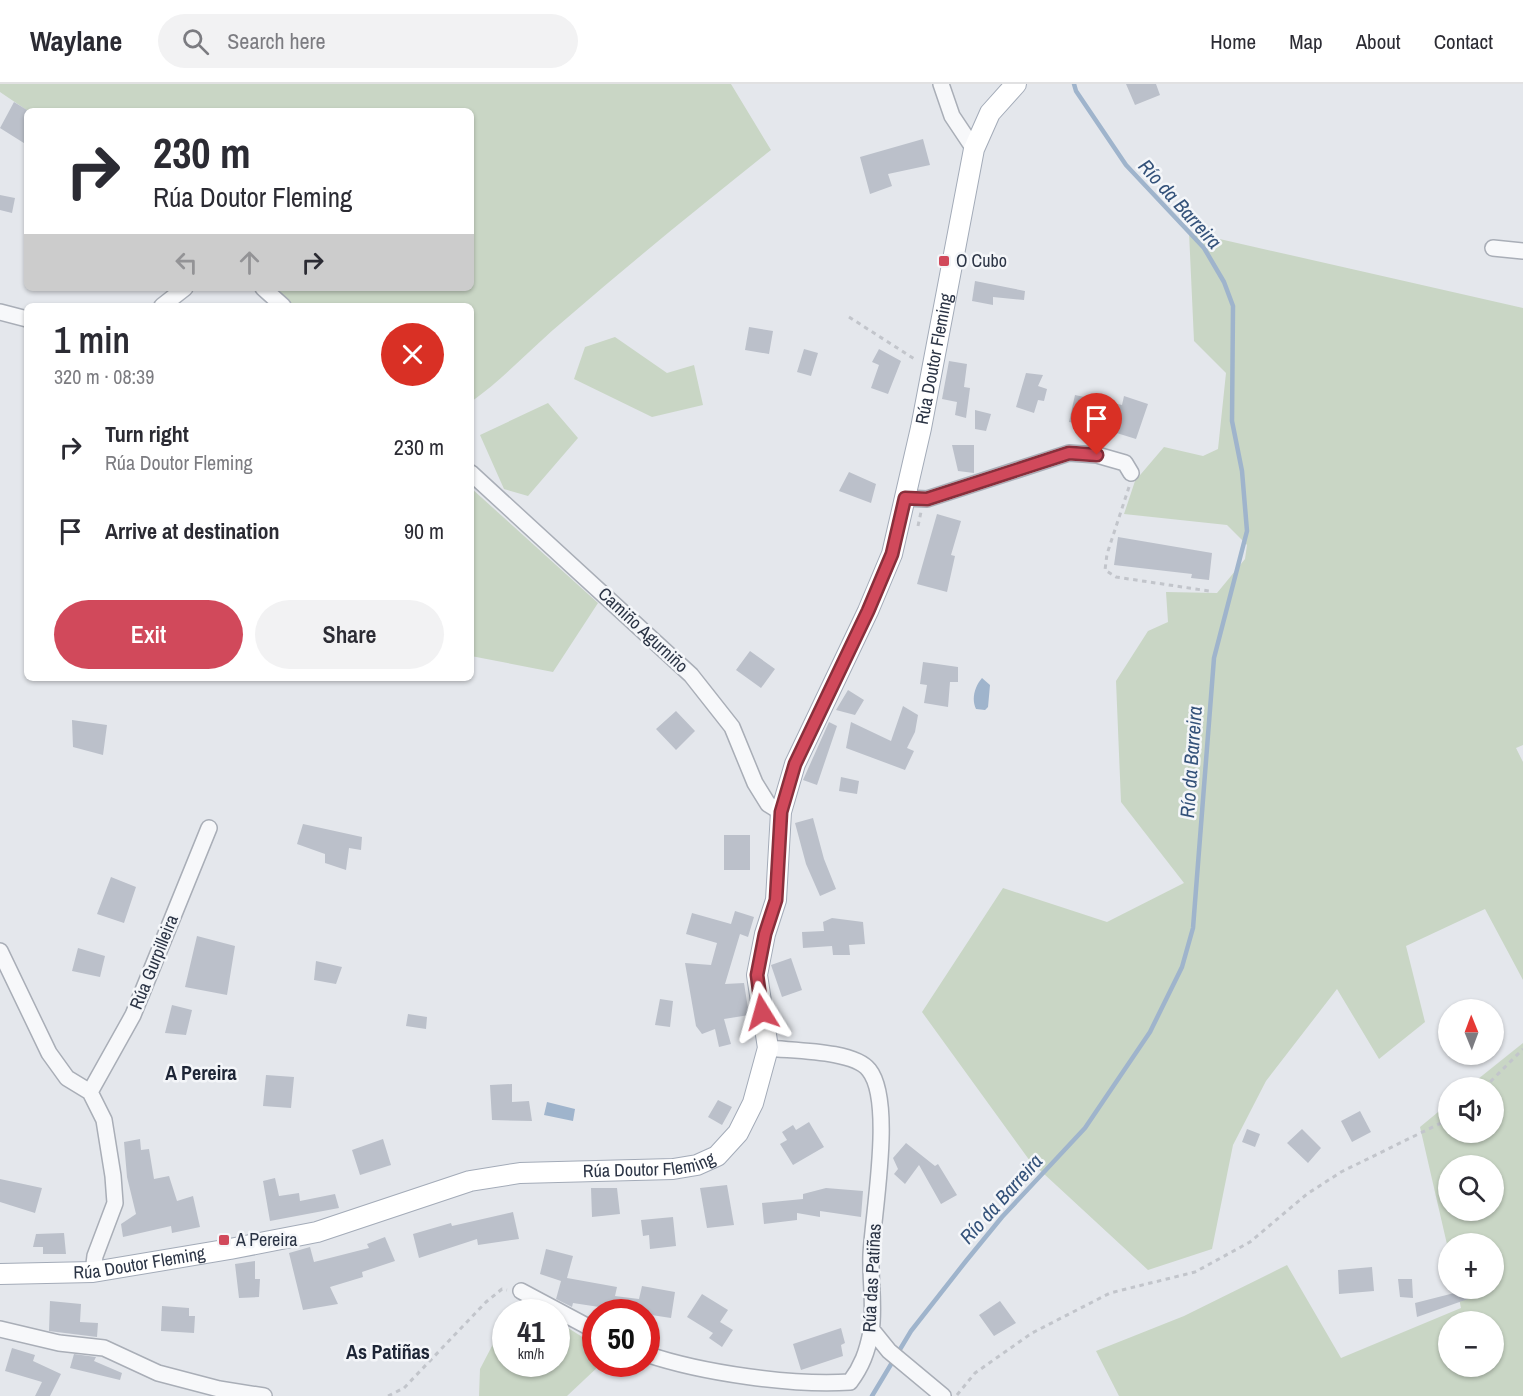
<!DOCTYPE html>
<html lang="en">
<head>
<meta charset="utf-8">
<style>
  :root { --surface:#fff; --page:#f2f2f3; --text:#2b2b33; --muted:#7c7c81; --line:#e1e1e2; --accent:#d1495b }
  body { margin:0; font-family:"Archivo Narrow",sans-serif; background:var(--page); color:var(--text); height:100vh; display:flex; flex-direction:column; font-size:22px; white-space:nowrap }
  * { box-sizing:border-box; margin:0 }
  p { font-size:20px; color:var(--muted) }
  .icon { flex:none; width:33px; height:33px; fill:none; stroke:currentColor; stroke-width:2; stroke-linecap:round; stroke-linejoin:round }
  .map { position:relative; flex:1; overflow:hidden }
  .details { position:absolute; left:24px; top:219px; width:450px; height:378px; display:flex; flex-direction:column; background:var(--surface); border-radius:9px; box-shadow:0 2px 4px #0004 }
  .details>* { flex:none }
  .banner { position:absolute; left:24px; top:24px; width:450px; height:183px; border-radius:9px; box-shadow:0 2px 4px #0004; background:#fff; color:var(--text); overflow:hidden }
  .needle { width:39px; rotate:359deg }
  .buttons { position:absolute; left:1438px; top:915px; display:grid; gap:12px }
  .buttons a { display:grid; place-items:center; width:66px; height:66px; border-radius:50%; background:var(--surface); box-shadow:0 2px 4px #0004; font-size:30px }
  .speed { position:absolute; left:492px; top:1215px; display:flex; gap:12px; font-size:30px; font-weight:700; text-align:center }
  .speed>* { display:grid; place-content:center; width:78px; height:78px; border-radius:50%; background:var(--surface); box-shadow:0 2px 4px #0004; line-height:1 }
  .speed small { font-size:15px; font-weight:400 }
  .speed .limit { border:9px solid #d22; background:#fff; color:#111 }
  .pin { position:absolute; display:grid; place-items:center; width:51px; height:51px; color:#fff; margin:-62px -26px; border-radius:50% 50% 50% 0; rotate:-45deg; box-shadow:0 0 6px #0007 }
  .pin .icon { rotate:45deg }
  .me { position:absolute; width:66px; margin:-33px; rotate:352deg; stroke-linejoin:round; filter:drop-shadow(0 0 4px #0008) }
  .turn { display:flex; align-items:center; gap:21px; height:126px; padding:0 30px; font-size:27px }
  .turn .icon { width:78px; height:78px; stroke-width:2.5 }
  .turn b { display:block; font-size:42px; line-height:51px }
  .lanes { display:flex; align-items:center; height:57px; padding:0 30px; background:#0003; justify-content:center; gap:30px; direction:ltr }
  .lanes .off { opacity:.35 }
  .round { display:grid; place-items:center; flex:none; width:63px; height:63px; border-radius:32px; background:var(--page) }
  .headline { display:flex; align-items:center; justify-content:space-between; height:102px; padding:0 30px }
  h1 { font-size:36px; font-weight:600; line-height:45px }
  .cta { display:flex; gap:12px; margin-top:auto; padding:12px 30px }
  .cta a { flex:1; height:69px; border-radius:36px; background:var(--accent); color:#fff; font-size:24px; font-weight:600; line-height:69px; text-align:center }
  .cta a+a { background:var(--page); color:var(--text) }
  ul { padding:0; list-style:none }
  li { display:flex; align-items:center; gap:18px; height:84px; padding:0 30px }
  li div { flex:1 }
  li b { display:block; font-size:22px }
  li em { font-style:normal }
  header { display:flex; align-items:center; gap:36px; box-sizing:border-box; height:84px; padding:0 30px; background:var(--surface); border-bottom:2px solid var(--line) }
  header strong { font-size:28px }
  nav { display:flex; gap:33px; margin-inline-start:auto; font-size:21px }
  .search { width:420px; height:54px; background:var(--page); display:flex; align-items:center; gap:15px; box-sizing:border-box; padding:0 21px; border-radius:33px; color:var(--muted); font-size:22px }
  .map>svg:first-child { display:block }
  .green { fill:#c9d6c5; fill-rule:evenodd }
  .water { fill:#9fb4cc }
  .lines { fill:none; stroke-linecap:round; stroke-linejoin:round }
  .stream { stroke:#9fb4cc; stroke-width:4.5 }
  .building { fill:#bbc0ca }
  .minor-casing { stroke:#a9aeb7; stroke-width:18 }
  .major-casing { stroke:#a3abb8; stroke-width:22 }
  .path { stroke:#c2c5cb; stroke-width:3; stroke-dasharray:4.5 4.5; stroke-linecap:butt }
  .minor { stroke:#f7f8fa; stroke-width:15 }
  .major { stroke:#fff; stroke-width:20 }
  .route-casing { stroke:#882f3b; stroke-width:15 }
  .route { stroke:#d1495b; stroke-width:10 }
  .poi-dot { fill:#d1495b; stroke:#f4f6f9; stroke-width:2 }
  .labels { text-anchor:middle; stroke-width:5; stroke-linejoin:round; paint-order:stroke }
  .poi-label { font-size:18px; fill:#2b3445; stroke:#f4f6f9; text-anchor:start }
  .street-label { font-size:18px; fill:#2b3445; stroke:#f4f6f9 }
  .water-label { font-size:20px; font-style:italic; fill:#34527a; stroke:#f4f6f9 }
  .neighbourhood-label { font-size:20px; font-weight:bold; fill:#1d2536; stroke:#f4f6f9 }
</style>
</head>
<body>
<header>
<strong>Waylane</strong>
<div class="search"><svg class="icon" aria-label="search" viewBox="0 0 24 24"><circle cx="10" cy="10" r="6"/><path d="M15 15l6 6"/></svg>Search here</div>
<nav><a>Home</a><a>Map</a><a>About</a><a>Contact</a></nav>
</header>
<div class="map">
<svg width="1523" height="1312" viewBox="0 0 1523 1312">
  <rect width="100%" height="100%" fill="#e4e7ec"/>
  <!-- green -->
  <path class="green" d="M0,0H731L771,66C702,121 634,176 567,234C534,261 506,293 471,318V222H278L264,204H471V27H28L0,8Z
    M1189,148L1523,224V661L1516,664L1523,678V896L1485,825L1406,862L1425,938L1379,975L1337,905L1266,997L1233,1061L1212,1165L1148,1186L1030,1077L922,928L1003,804L1107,838L1184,799L1121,718L1116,597L1148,547L1168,538L1166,508L1217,509L1245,475L1247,461L1227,441L1124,430L1135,397L1164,363L1203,372L1218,365L1226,289L1194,257Z
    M615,253L667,289L694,281L703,321L652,333L574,295L585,263Z
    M548,319L578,354L528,412L504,405L480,351Z
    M471,404L598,519L553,588L471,572Z
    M1523,959V1312H1119L1096,1267L1184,1232L1287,1181L1341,1274L1461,1224L1457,1205L1494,1204V1160H1449V1169L1420,1043L1449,1019V1048H1494V1004L1468,1003ZM1449,1082H1494V1126H1449ZM1449,1238H1494V1282H1449Z
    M505,1237L506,1280H556L557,1237L595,1261L596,1280H601L567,1312H479L480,1285Z"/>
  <!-- water -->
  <path class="water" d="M982,594L990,601L988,623L985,626L976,625C971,615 975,602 982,594Z
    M547,1018L575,1025L573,1037L544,1031Z"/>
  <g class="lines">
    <!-- stream -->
    <path class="stream" d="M872,1312L911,1247L966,1177L1002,1133L1085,1044L1150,948L1182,883L1193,844L1214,574L1247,447L1242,387L1232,337L1233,222L1224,198L1204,164L1126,81L1076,7L1074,0"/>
  </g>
  <!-- building -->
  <path class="building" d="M1126,0H1156L1160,11L1135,21Z
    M14,18L27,26V61L0,44Z
    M923,55L930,81L888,90L892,102L870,110L860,73Z
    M0,111L15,114L12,129L0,126Z
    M975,197L1025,207L1024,216L993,213V221L972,217Z
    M749,243L773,247L769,270L745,266Z
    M804,265L818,269L811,292L797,288Z
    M879,265L901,277L888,310L871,304L879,281L872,278Z
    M949,277L967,280L964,303L970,304L966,334L955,331L957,318L942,315Z
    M1026,289L1043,291L1038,302L1047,305L1044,317L1038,316L1034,329L1016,323Z
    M1075,311L1122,321L1124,312L1148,320L1136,355L1094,342L1069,338Z
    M975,326L991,330L986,347L975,345Z
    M952,361H974V389L958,387Z
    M849,388L876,400L871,419L839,407Z
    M937,430L961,437L951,471L955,472L947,508L917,500Z
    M1118,453L1212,469L1209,496L1191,494L1192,490L1114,481Z
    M750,567L775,585L761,604L736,586Z
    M923,578L958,583V598H950L948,623L924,619L927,601L920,600Z
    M848,606L864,616L855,631L836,626Z
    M903,622L918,631L915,648L907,664L914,667L905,686L846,664L851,638L891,657Z
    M676,627L695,647L676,666L656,645Z
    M72,636L107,641L103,671L73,663Z
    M829,638L837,642L817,701L803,696Z
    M841,693L859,697L857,710L839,707Z
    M813,734L824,775L836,805L820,812L806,780L795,739Z
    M303,740L362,753L361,766L349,764L346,786L325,779V770L297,760Z
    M724,751H750V786H724Z
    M111,793L136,803L124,839L97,830Z
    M735,827L754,833L748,853L740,850L725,900L744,899L749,931L724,935L731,960L719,963L715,945L702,950L696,942L685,879L711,881L717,859L686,850L692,829L731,840Z
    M832,834L863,838L865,860L849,861L850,871H833L832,862L803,864L802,848L824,847L823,838Z
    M197,852L235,862L227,911L185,903Z
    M78,864L105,872L100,893L72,887Z
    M791,874L802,906L782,913L771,881Z
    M316,877L342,883L336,900L314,896Z
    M660,915L673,917L670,943L655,941Z
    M172,921L192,926L186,951L165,949Z
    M408,930L427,933L426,945L406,942Z
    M266,991L294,993L291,1024L263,1022Z
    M512,1000V1018L529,1017L532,1037L492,1036L490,1001Z
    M718,1016L732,1023L722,1041L708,1033Z
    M1360,1027L1371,1048L1352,1058L1341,1037Z
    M809,1038L824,1063L793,1081L780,1060L787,1056L782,1048L793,1041L796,1046Z
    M1247,1045L1260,1050L1255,1063L1242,1058Z
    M1302,1045L1321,1064L1308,1079L1287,1059Z
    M140,1055L141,1066L149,1065L154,1095L169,1092L177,1117L193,1112L200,1143L172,1149L171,1142L123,1153L121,1140L136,1130L127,1093L124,1058Z
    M383,1055L391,1081L360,1091L352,1066Z
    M906,1059L935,1082L938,1080L957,1111L941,1120L919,1081L905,1100L894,1090L898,1085L893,1074Z
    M275,1094L279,1112L299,1109L300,1117L335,1110L339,1124L270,1137L263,1097Z
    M0,1095L42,1104L35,1129L0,1118Z
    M727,1101L734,1141L707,1144L700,1104Z
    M591,1104H617L620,1130L592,1133Z
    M826,1104L863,1107L861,1133L820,1127V1133L797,1129V1136L764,1140L762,1119L803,1115V1110Z
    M513,1128L519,1155L478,1161L477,1155L419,1174L413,1150L451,1139L452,1142Z
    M673,1133L676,1162L650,1165L649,1151L643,1152L641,1136Z
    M64,1149L66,1170H43V1163H33L36,1150Z
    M385,1153L395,1177L362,1188L363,1193L330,1203L338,1220L303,1226L289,1169L310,1163L314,1178L369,1164L367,1160Z
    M546,1165L573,1172L567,1194L617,1203L615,1212L639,1215L642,1202L675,1208L671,1234L573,1219L572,1223L556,1215L561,1197L540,1190Z
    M255,1177V1195H260L259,1213L239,1214L235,1180Z
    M1372,1183L1374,1207L1339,1210L1338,1186Z
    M1398,1195H1412L1413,1214L1400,1213Z
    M1466,1206L1468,1215L1417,1233L1415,1219Z
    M702,1210L728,1226L720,1238L733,1246L722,1263L709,1254L713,1249L687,1233Z
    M50,1217L81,1220L80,1238L98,1239L97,1253L49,1247Z
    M1000,1217L1016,1239L994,1252L979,1231Z
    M162,1222L189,1224V1232H195L194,1249L161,1247Z
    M841,1244L845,1259L841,1261L843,1272L801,1286L793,1260Z
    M12,1264L35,1271L33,1277L61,1290L50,1312H35L42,1298L5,1287Z
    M74,1270L96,1273L94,1277L122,1289L120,1296L70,1284Z"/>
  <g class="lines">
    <defs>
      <path id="minor" d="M941,0L952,32L974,65
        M1493,164L1523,167
        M263,204L283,222
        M162,222L185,204
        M0,228L27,235
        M471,389L691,591L732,643L755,699L768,720L781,728
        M905,414L927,415L1069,369L1097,371L1125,379L1131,389
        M0,867L49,969L67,994L90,1008L104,1036L113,1092L115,1119L95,1172L93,1188
        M90,1008L133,931L209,744
        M521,1207L596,1247
        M0,1245L59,1259L104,1264L158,1289L219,1305L264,1312
        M872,1246L889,1267L943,1312
        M646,1270C702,1289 793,1302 850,1298C862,1282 867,1268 871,1248C875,1223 870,1196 871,1171C873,1129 894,1017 869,986C854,966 792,967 768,964"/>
      <g id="major">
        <path id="s1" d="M0,1190L93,1188L230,1165L317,1148L470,1097L520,1089L673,1085L697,1081L717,1072L738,1049L753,1019L768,964L757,891L765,850L776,816L781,728L795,680L868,527L892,470L921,344L974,65L990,29L1016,0"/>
      </g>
    </defs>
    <!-- minor casing -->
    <use href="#minor" class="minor-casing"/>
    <!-- major casing -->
    <use href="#major" class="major-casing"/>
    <!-- path -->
    <path class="path" d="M849,233L916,276
      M1129,403L1107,470L1105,486L1116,493L1209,507
      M918,442L921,428
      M1484,1004L1523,965
      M957,1311L975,1289L1032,1249L1110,1209L1195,1188L1250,1158L1307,1110L1341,1088L1449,1035
      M388,1312L404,1304L486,1218L502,1205L507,1206"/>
    <!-- minor -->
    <use href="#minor" class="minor"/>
    <!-- major -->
    <use href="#major" class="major"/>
  </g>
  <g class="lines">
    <defs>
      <path id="route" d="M762,928L757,891L765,850L776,816L781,728L795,680L868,527L892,470L905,414L927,415L1069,369L1097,371"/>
    </defs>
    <!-- route casing -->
    <use href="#route" class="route-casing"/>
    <!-- route -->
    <use href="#route" class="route"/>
  </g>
  <!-- markers -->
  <g class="poi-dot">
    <rect x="938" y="171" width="12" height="12" rx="3"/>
    <rect x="218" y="1150" width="12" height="12" rx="3"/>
  </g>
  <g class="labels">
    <!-- poi labels -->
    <g class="poi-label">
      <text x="956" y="183">O Cubo</text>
      <text x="236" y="1162">A Pereira</text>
    </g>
    <!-- street labels -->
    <g class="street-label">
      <text dy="6" stroke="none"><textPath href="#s1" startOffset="1574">Rúa Doutor Fleming</textPath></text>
      <text transform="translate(643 546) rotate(43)" y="6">Camiño Agurniño</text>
      <text transform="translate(154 878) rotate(-68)" y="6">Rúa Gurpilleira</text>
      <text dy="6" stroke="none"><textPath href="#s1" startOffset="662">Rúa Doutor Fleming</textPath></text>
      <text dy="6" stroke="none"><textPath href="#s1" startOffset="140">Rúa Doutor Fleming</textPath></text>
      <text transform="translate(872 1194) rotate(-87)" y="6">Rúa das Patiñas</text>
    </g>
    <!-- water labels -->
    <g class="water-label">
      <text transform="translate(1180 120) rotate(48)" y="7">Río da Barreira</text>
      <text transform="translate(1191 678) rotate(-86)" y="7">Río da Barreira</text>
      <text transform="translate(1001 1115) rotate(-48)" y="7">Río da Barreira</text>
    </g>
    <!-- neighbourhood labels -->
    <g class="neighbourhood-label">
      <text x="201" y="996">A Pereira</text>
      <text x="388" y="1275">As Patiñas</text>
    </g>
  </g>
</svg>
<div class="buttons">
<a><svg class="needle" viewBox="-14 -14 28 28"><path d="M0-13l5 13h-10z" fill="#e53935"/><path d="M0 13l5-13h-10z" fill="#7c7c81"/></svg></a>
<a><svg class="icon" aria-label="sound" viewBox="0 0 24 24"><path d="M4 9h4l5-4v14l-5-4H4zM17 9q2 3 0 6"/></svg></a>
<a><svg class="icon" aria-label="search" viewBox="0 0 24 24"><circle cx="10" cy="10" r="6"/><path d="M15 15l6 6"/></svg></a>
<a>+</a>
<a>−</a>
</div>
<div class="speed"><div>41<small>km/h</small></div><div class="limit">50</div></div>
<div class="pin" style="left:1097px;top:371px;background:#d93025"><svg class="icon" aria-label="arrive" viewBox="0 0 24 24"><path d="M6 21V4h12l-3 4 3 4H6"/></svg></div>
<svg class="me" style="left:762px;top:928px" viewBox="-20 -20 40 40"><path d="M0-17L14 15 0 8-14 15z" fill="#d1495b" stroke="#fff" stroke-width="4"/></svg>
<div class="banner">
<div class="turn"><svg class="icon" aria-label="right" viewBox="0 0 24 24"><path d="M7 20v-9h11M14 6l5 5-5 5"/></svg><div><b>230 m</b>Rúa Doutor Fleming</div></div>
<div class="lanes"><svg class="icon off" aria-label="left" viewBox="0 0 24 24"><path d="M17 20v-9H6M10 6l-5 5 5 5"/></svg><svg class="icon off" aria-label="ahead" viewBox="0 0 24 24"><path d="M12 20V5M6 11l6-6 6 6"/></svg><svg class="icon" aria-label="right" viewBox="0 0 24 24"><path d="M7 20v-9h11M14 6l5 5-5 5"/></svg></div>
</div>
<section class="details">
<div class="headline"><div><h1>1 min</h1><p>320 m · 08:39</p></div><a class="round" style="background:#d93025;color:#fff"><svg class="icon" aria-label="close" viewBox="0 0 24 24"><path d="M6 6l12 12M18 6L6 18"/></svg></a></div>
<ul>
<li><svg class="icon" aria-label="right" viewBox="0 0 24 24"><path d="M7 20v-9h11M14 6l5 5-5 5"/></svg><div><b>Turn right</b><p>Rúa Doutor Fleming</p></div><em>230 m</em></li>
<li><svg class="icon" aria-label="arrive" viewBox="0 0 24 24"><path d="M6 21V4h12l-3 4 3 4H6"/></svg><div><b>Arrive at destination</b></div><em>90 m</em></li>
</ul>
<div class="cta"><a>Exit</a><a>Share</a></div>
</section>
</div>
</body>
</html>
